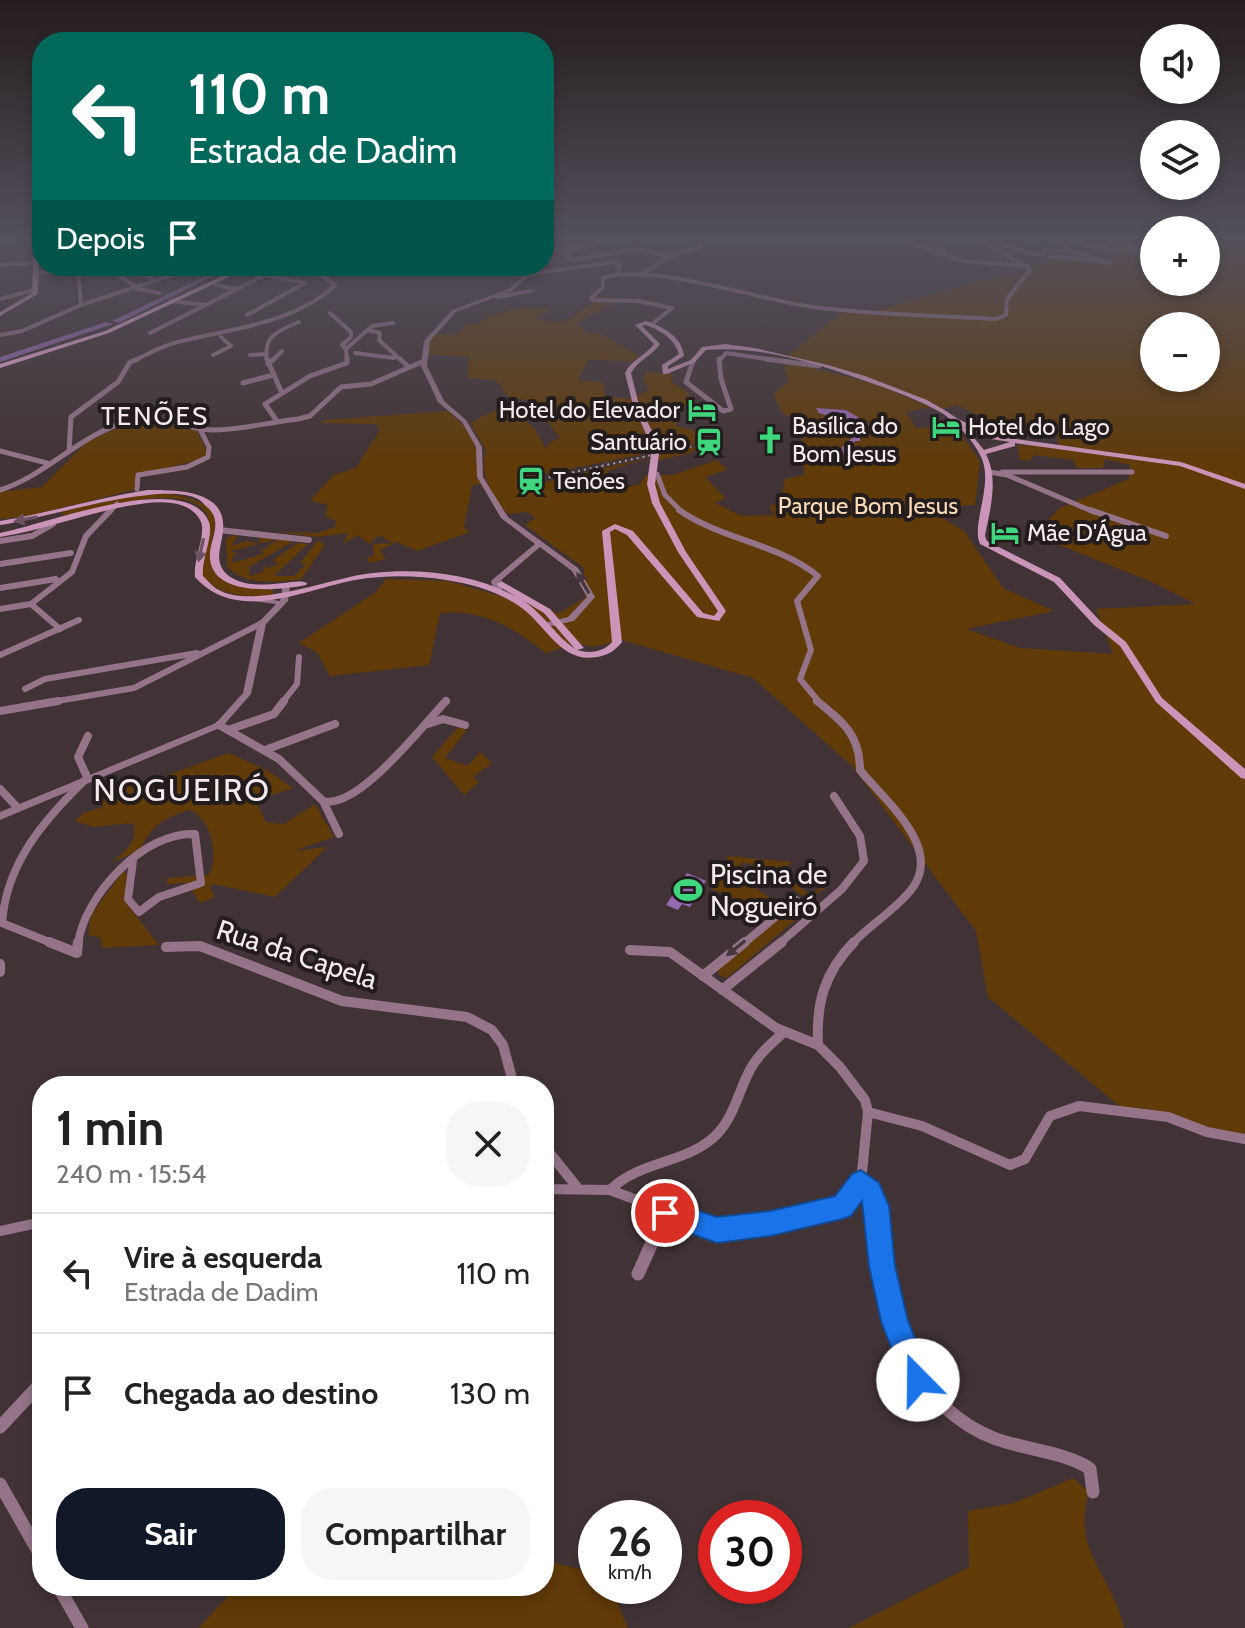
<!DOCTYPE html>
<html lang="pt">
<head>
<meta charset="utf-8">
<style>
  :root { --surface:#fff; --page:#f6f6f6; --text:#222; --muted:#767676; --line:#e0e0e0; --accent:#111827 }
  body { margin:0; font-family:Cabin,sans-serif; background:var(--page); color:var(--text); height:100vh; display:flex; flex-direction:column; font-size:30px; white-space:nowrap }
  * { box-sizing:border-box; margin:0 }
  p { font-size:26px; color:var(--muted) }
  .icon { flex:none; width:44px; height:44px; fill:none; stroke:currentColor; stroke-width:2; stroke-linecap:round; stroke-linejoin:round }
  .map { position:relative; flex:1; overflow:hidden }
  .side { position:absolute; left:32px; top:1076px; width:522px; height:520px; display:flex; flex-direction:column; background:var(--surface); border-radius:32px; box-shadow:0 4px 12px #0003 }
  .side>* { flex:none }
  .hud { position:absolute; left:32px; top:32px; width:522px; height:244px; border-radius:32px; box-shadow:0 4px 12px #0003; background:#00695c; color:#fff; overflow:hidden }
  .tools { position:absolute; left:1140px; top:24px; display:grid; gap:16px }
  .tools a { display:grid; place-items:center; width:80px; height:80px; border-radius:50%; background:var(--surface); box-shadow:0 4px 12px #0003; font-size:40px }
  .speed { position:absolute; left:578px; top:1500px; display:flex; gap:16px; font-size:40px; font-weight:700; text-align:center }
  .speed>* { display:grid; place-content:center; width:104px; height:104px; border-radius:50%; background:var(--surface); box-shadow:0 4px 12px #0003; line-height:1 }
  .speed small { font-size:20px; font-weight:400 }
  .speed .limit { border:12px solid #d22; background:#fff; color:#111 }
  .pin { position:absolute; display:grid; place-items:center; width:68px; height:68px; color:#fff; margin:-34px; border:4px solid #fff; border-radius:50%; box-shadow:0 2px 8px #0007 }
  .me { position:absolute; width:88px; margin:-44px; rotate:338deg; stroke-linejoin:round; filter:drop-shadow(0 0 6px #0008) }
  .turn { display:flex; align-items:center; gap:28px; height:168px; padding:0 24px; font-size:36px }
  .turn .icon { width:104px; height:104px; stroke-width:2.5 }
  .turn b { display:block; font-size:56px; line-height:68px }
  .then { display:flex; align-items:center; height:76px; padding:0 24px; background:#0003; gap:16px; font-size:30px }
  .round { display:grid; place-items:center; flex:none; width:84px; height:84px; border-radius:32px; background:var(--page) }
  .headline { display:flex; align-items:center; justify-content:space-between; height:136px; padding:0 24px }
  h1 { font-size:48px; font-weight:700; line-height:60px }
  .cta { display:flex; gap:16px; margin-top:auto; padding:16px 24px }
  .cta a { flex:1; height:92px; border-radius:32px; background:var(--accent); color:#fff; font-size:32px; font-weight:700; line-height:92px; text-align:center }
  .cta a+a { background:var(--page); color:var(--text) }
  ul { padding:0; list-style:none }
  li { display:flex; align-items:center; gap:24px; height:120px; padding:0 24px; border-top:2px solid var(--line) }
  li div { flex:1 }
  li b { display:block; font-size:30px }
  li em { font-style:normal }
  .map>svg:first-child { display:block }
  .green { fill:#603a07; fill-rule:evenodd }
  .water { fill:#9468af }
  .lines { fill:none; stroke-linecap:round; stroke-linejoin:round }
  .river { fill:#9468af; fill-rule:evenodd }
  .minor-far5 { stroke:#957489; stroke-width:4 }
  .minor-far4 { stroke:#957489; stroke-width:5 }
  .minor-far3 { stroke:#957489; stroke-width:6 }
  .minor-far2 { stroke:#957489; stroke-width:8 }
  .minor-far1 { stroke:#957489; stroke-width:10 }
  .minor { stroke:#957489; stroke-width:13 }
  .tertiary { fill:#957489; fill-rule:evenodd }
  .secondary { fill:#ca95b8; fill-rule:evenodd }
  .primary { fill:#f3afdb; fill-rule:evenodd }
  .rail { stroke:#aea3a5; stroke-width:2; stroke-dasharray:2 4; stroke-linecap:butt }
  .oneway { fill:#6e5263 }
  .oneway2 { fill:#45363d }
  .route { fill:#1a73e8; stroke:#114b97; stroke-width:2 }
  .labels { text-anchor:middle; stroke-width:8; stroke-linejoin:round; paint-order:stroke }
  .far-poi-label { font-size:24px; fill:#f5ebed; stroke:#231c1d; text-anchor:start }
  .far-park-label { font-size:24px; fill:#fbd9b7; stroke:#231c1d }
  .far-quarter-label { font-size:26px; letter-spacing:2px; fill:#f5ebed; stroke:#231c1d }
  .poi-label { font-size:28px; fill:#f5ebed; stroke:#231c1d; text-anchor:start }
  .street-label { font-size:28px; fill:#f5ebed; stroke:#231c1d }
  .quarter-label { font-size:32px; letter-spacing:2px; fill:#f5ebed; stroke:#231c1d }
</style>
</head>
<body>
<div class="map">
<svg width="1245" height="1628" viewBox="0 0 1245 1628">
  <rect width="100%" height="100%" fill="#413335"/>
  <!-- green -->
  <path class="green" d="M1245,239V1135L1122,1108L988,997L976,931L852,766L753,678L622,640L593,647L577,643L546,653C513,627 483,609 440,613L429,665L330,676L317,652L299,643L376,592L386,579L448,581L559,613L585,598L584,568L525,525L535,518L527,512L507,514C492,493 479,477 486,450L470,423L511,402L496,380L467,378L469,357L428,354L430,339L436,334L456,335L469,323H480L491,313C502,316 507,309 518,308C523,307 547,308 552,310L535,320L566,322L593,302L614,303L576,324L585,328L586,334L600,333L640,357L631,362L589,359L578,380L604,383L605,396L630,399L649,390L642,378L647,372L671,374L672,382L690,394L676,426L701,432L694,440L699,443L524,478L529,486L701,445L691,453L659,460L651,457L606,471L624,488L640,484L646,475H673L717,460L727,470L705,477L725,498L715,503L742,516L775,515L769,506L780,504L785,479L804,475L803,451L796,445L809,433L782,412L773,394L789,381L784,370L788,362L876,384L930,407L906,412L916,428L933,427L942,436L962,435L980,462L975,505L941,506L939,516L964,531L1003,588L1054,611L966,629L1020,648L1113,654L1096,609L1196,604L1152,582L1034,535L1060,508L1129,479L1130,465L1105,459L1103,468H1077L1073,460L1034,455L1030,460H1020L1017,445L1058,446V435L1005,429L957,405L942,409L882,382L788,356L843,311L867,313L980,281L1023,274L1054,257L1112,264L1114,263L1102,249L1145,253L1147,262L1134,263L1135,268L1154,271V282H1206V268L1217,260L1206,259V240ZM1154,326H1206V378H1154ZM520,399L532,401L560,438L550,442L546,449L535,429L513,410L512,403Z
    M448,411C459,420 476,437 478,452C480,464 474,472 481,484L472,485L464,527L470,532L417,551L397,542L380,550L386,559L370,563L367,558L374,555L373,544L392,543L380,535L369,544L358,535L343,544L348,533L317,537L278,532L317,533L335,527L336,521L325,516L328,505L312,501L313,497L334,475L356,468L380,430L375,424L321,423L325,420Z
    M163,418L196,429L207,452L206,458L137,475V489L28,516L0,519V492L42,487L86,443L131,421Z
    M165,493C255,508 190,540 218,574L258,589L273,590L274,595C246,598 223,597 202,577C198,558 212,539 209,521C200,475 90,511 64,519L62,512L114,498Z
    M238,534L232,546L246,541L260,544L259,537L279,536L271,541L231,551L237,555L232,557L231,563L263,554L261,551L283,536L292,542L249,567L250,576L263,572L264,566L269,568L278,564L273,560L298,543L308,544L274,576H294L306,564L300,563L318,540L325,545L301,579C277,583 244,586 227,566L226,538Z
    M458,727L467,730L445,758L468,766L480,752L492,763L473,777L479,782L464,795L432,757Z
    M228,753L267,770L293,788L263,798L258,806L266,822L284,824L315,804L334,837L293,851L327,847L275,897L213,884L210,888L215,897L200,903L187,883L166,884L168,878L209,875C219,853 212,821 190,810C165,817 149,827 140,851L112,862C125,851 139,842 133,823L93,827L75,821L83,813L103,807L104,792L157,779Z
    M728,856L792,862L784,869L791,874L787,878L811,895L823,885L827,887L808,900L760,864L756,867L744,862L735,869L738,875L778,904L767,912L712,889Z
    M124,870L127,876L126,903L159,945L102,948L101,938L88,935L91,915Z
    M792,908L801,915L727,978L720,976L717,970Z
    M1073,1478L1089,1492C1071,1553 1112,1573 1124,1628H849L969,1567L968,1511L1014,1503Z
    M544,1560L583,1570L596,1579V1586L612,1590L628,1628H198L238,1586H544Z"/>
  <!-- water -->
  <path class="water" d="M816,408L846,410L871,425L860,435V441H855L849,456L842,454V447L860,431L859,426L819,413Z
    M687,873L706,881L690,907L682,904L678,910L666,905Z"/>
  <g class="lines">
    <!-- river -->
    <path class="river" d="M218,270L223,271L119,323L112,321Z
      M106,322L113,324L0,362V357Z"/>
    <!-- minor-far5 -->
    <path class="minor-far5" d="M899,239L962,261L1027,266
      M974,239C994,245 1004,256 1023,264
      M1073,239L1090,247L1144,252L1126,243L1130,242
      M1108,241L1130,246
      M933,244L944,252L937,255
      M1000,244L1029,253L1111,263L1073,252L1056,239
      M1044,249L1071,252
      M547,251L592,246
      M569,254L568,258L573,260L637,249L670,256
      M0,265L36,263
      M122,266L156,280
      M252,267L277,268
      M121,269L112,271L136,287
      M487,269L500,272L520,266
      M242,272L263,276
      M37,273L78,270L81,305
      M530,274L614,262L620,265L618,273
      M640,275L670,256L700,247
      M216,285L236,289
      M134,288L159,293
      M496,297L531,291
      M0,299L37,289
      M171,301L205,305
      M330,313L351,332V337L342,345L346,349
      M247,315L305,283L265,275
      M651,325L672,308L638,301L593,300L591,298L603,287V278C651,262 759,300 813,307C873,315 935,315 996,319L1006,315L1007,299L1030,270L1027,266
      M367,330L380,333L379,340L402,361
      M150,333L283,266
      M0,335L22,331L81,305L200,266
      M355,353L394,358
      M213,355L231,346L221,337
      M250,355L266,354
      M133,361C146,355 160,347 174,343C230,328 290,326 336,285L318,274L313,266
      M267,361C263,335 278,331 299,322
      M272,361L282,351
      M347,361L346,349L372,326L393,323
      M719,361L726,353L780,361"/>
    <!-- minor-far4 -->
    <path class="minor-far4" d="M267,359L282,393
      M400,359L409,367
      M766,359L819,366
      M693,361L686,382L723,411L731,409L721,379L719,359
      M268,364L274,359
      M243,383L273,375
      M277,421L265,404L310,376L347,363V359
      M0,451L47,463
      M69,451L71,417L118,382L130,362L138,359
      M989,472L1007,475L1094,512
      M1002,472H1132
      M651,474H657L665,495L682,512
      M137,489L138,475L187,467L208,457L209,447L200,429
      M0,490C47,475 80,434 129,421C157,413 184,429 213,430C241,430 270,422 298,419L310,416L341,387L371,384L424,361
      M109,512L117,504"/>
    <!-- minor-far3 -->
    <path class="minor-far3" d="M679,510C722,540 777,543 818,576L797,601L811,650L800,679L820,703
      M1090,510L1166,536
      M219,530L309,540
      M0,541L32,536L53,524
      M0,564L71,553
      M0,588L56,579
      M0,609L31,604
      M60,629L31,604L72,572L86,536L111,510
      M0,655L79,620
      M25,689L45,679L197,653
      M46,703L134,688L262,623
      M282,703L297,684L299,657"/>
    <!-- minor-far2 -->
    <path class="minor-far2" d="M817,701C843,722 860,735 860,770C883,799 945,848 911,890C895,910 870,925 852,944
      M0,711L58,701
      M428,724L443,719L465,725
      M219,725L279,759L323,801C358,810 422,726 446,701
      M228,730L274,714L284,701
      M88,736L78,757L88,779
      M265,750L335,724
      M0,789L17,807
      M323,801L339,834
      M54,944L2,923C6,864 43,821 84,781
      M78,944C84,896 144,831 195,834L201,883L159,897L139,912L128,899L133,861
      M743,944L796,900L815,913
      M779,944L842,889L864,861L860,836L834,796"/>
    <!-- minor-far1 -->
    <path class="minor-far1" d="M49,942L77,953L78,942
      M166,947L200,946L342,1001L467,1017L492,1030L503,1045L514,1086
      M0,964V972
      M703,976L745,942
      M722,990L782,942
      M818,1045C816,1003 824,973 854,942
      M868,1112L922,1126L1010,1165L1025,1159L1050,1116L1079,1106L1168,1117L1207,1132L1245,1139
      M544,1146L577,1187
      M861,1182L877,1212L880,1247
      M544,1189L610,1190L717,1230L770,1224L842,1207L861,1182L868,1112L865,1100L840,1067L818,1045L776,1028L670,952L630,950
      M610,1190C639,1161 683,1164 713,1138C734,1120 738,1091 751,1068C759,1054 772,1043 784,1032
      M0,1231L42,1222
      M650,1247L665,1213"/>
    <!-- minor -->
    <path class="minor" d="M880,1245C884,1324 917,1409 996,1439C1024,1449 1057,1451 1084,1465L1090,1469L1093,1492
      M638,1274L651,1245
      M0,1427L42,1382
      M0,1484L42,1558
      M58,1586L82,1628"/>
    <!-- tertiary -->
    <path class="tertiary" d="M603,239H610L544,263V260Z
      M535,266H540L512,291L456,312L430,341L427,366L444,401L466,420L482,447L483,477L508,517L578,568L595,597L574,621L547,627H544V623L568,617L587,597L572,571L540,547L499,582L503,591L499,593H496L491,582L492,580L535,544L501,518L477,477L476,447L462,422L438,402L421,366L424,341L452,310L508,289Z
      M283,584H286L290,586L288,601L266,624L251,694L222,727L0,820V812L216,723L243,693L258,623L276,604L251,601L247,599L251,597L280,601Z"/>
    <!-- secondary -->
    <path class="secondary" d="M42,246V252L39,259L38,294L0,316V312L32,293L33,259Z
      M646,321C664,327 682,337 684,356L668,366V369L691,360L702,347L725,344L755,348L828,365L865,376L927,400L946,411L958,419L995,436L1181,462L1245,484V489L1180,466L1015,443V446L986,454C999,480 990,509 985,536L987,541L1060,578L1100,621L1126,642L1162,698L1245,769V779L1241,778L1156,702L1120,646L1094,625L1054,582L980,544C971,524 993,487 982,459C975,442 957,423 942,413C921,401 897,392 874,384C821,365 762,345 706,350L695,362L667,374H663L662,365L679,354C674,338 661,331 646,325L642,326L660,344C652,356 638,360 631,373L639,405L660,447L655,484L660,503L686,552L726,611L719,621L697,617L627,535L615,529L610,532L622,642C615,651 608,655 597,657C560,664 545,623 519,606C497,591 472,584 446,580C416,575 385,575 355,580C303,590 237,624 195,577C193,560 206,535 201,522C196,510 183,504 171,503C157,501 141,504 127,506C84,514 43,530 0,537V533C43,525 187,468 209,522C214,536 201,560 203,576C207,580 212,586 217,589C254,611 331,577 373,573C422,568 474,574 517,597L498,586L497,584L501,581L550,609L584,648L577,650C591,654 603,652 612,642L602,531L615,524L633,531L703,613L714,616L718,611L678,552L652,503L647,484L652,447L633,405L625,373C631,360 645,356 654,344L635,325ZM965,427L991,439L1010,442L984,450ZM524,601L544,613L575,649C556,636 545,616 524,601Z
      M147,490C175,490 227,489 223,530C222,547 212,563 229,576C244,587 266,585 284,583C292,582 300,580 307,583L306,585C281,590 214,598 210,559C208,540 225,523 207,507C204,505 202,501 198,499C161,480 44,519 0,525V521C49,513 97,498 147,490Z"/>
    <!-- primary -->
    <path class="primary" d="M244,266L246,269L109,333L0,368V364L105,331Z"/>
    <!-- rail -->
    <path class="rail" d="M537,480L712,442"/>
  </g>
  <!-- one-way arrows -->
  <defs><path id="oneway-solid" d="M-6-.8H1V-3.2L6.5 0L1 3.2V.8H-6Z" transform="scale(2)"/></defs>
  <g class="oneway">
    <use href="#oneway-solid" transform="translate(26 519) rotate(169)"/>
    <use href="#oneway-solid" transform="translate(201 550) rotate(102)"/>
  </g>
  <g class="oneway2">
    <use href="#oneway-solid" transform="translate(583 583) rotate(-120)"/>
    <use href="#oneway-solid" transform="translate(736 948) rotate(141)"/>
  </g>
  <!-- sky -->
  <linearGradient id="sky" x2="0" y2="1"><stop stop-color="#241c1d"/><stop offset="0.51" stop-color="#54505c"/><stop offset="1" stop-color="#54505c" stop-opacity="0"/></linearGradient>
  <rect width="1245" height="467" fill="url(#sky)"/>
  <!-- route -->
  <path class="route" d="M861,1170L879,1183L889,1206L895,1266L908,1321L932,1380L928,1390L918,1394L908,1390L881,1321L869,1266L862,1201L851,1216L842,1219L770,1236L717,1243L656,1221L653,1213L656,1204L665,1200L717,1217L770,1211L835,1196L852,1174Z"/>
  <!-- icons -->
  <defs>
    <symbol id="hotel-bare" viewBox="-9 -9 18 18"><path d="M-6-4.5h1.5V1H6V5H4.5V3h-9V5H-6ZM-4 0a1.8 1.8 0 1 1 3.6 0ZM.5 0V-2.5h3Q6-2.5 6 0Z" fill="#3fd77d" stroke="#231c1d" stroke-width="2.5" paint-order="stroke"/></symbol>
    <symbol id="church-bare" viewBox="-9 -9 18 18"><path d="M-1.2-6h2.4v3.5h3.3v2.4h-3.3V6h-2.4V-.1h-3.3v-2.4h3.3Z" fill="#3fd77d" stroke="#231c1d" stroke-width="2.5" paint-order="stroke"/></symbol>
    <symbol id="station-bare" viewBox="-9 -9 18 18"><path d="M-3-6H3Q5-6 5-4V2Q5 4 3 4L4.5 6H3L1.5 4h-3L-3 6H-4.5L-3 4Q-5 4-5 2V-4Q-5-6-3-6ZM-3.5-4v3h7v-3ZM-3.5 1v1.5H-2V1ZM2 1v1.5H3.5V1Z" fill="#3fd77d" stroke="#231c1d" stroke-width="2.5" paint-order="stroke"/></symbol>
    <symbol id="stadium-bare" viewBox="-9 -9 18 18"><path d="M0-5a6.5 5 0 1 0 0 10a6.5 5 0 1 0 0-10ZM-3.5-1.8h7v3.6h-7Z" fill="#3fd77d" stroke="#231c1d" stroke-width="2.5" paint-order="stroke"/></symbol>
  </defs>
  <g fill-rule="evenodd">
    <use href="#hotel-bare" x="682" y="390" width="40" height="40"/>
    <use href="#hotel-bare" x="926" y="407" width="40" height="40"/>
    <use href="#church-bare" x="750" y="420" width="40" height="40"/>
    <use href="#station-bare" x="689" y="422" width="40" height="40"/>
    <use href="#station-bare" x="511" y="461" width="40" height="40"/>
    <use href="#hotel-bare" x="985" y="513" width="40" height="40"/>
    <use href="#stadium-bare" x="668" y="870" width="40" height="40"/>
  </g>
  <g class="labels">
    <!-- far-poi labels -->
    <g class="far-poi-label">
      <text x="680" y="418" text-anchor="end">Hotel do Elevador</text>
      <text x="792" y="434">Basílica do<tspan x="792" dy="28">Bom Jesus</tspan></text>
      <text x="968" y="435">Hotel do Lago</text>
      <text x="687" y="450" text-anchor="end">Santuário</text>
      <text x="553" y="489">Tenões</text>
      <text x="1027" y="541">Mãe D'Água</text>
    </g>
    <!-- far-park labels -->
    <g class="far-park-label">
      <text x="868" y="514">Parque Bom Jesus</text>
    </g>
    <!-- far-quarter labels -->
    <g class="far-quarter-label">
      <text x="155" y="425">TENÕES</text>
    </g>
    <!-- poi labels -->
    <g class="poi-label">
      <text x="710" y="884">Piscina de<tspan x="710" dy="32">Nogueiró</tspan></text>
    </g>
    <!-- street labels -->
    <g class="street-label">
      <text transform="translate(297 954) rotate(18)" y="10">Rua da Capela</text>
    </g>
    <!-- quarter labels -->
    <g class="quarter-label">
      <text x="182" y="801">NOGUEIRÓ</text>
    </g>
  </g>
</svg>
<div class="tools">
<a><svg class="icon" aria-label="sound" viewBox="0 0 24 24"><path d="M4 9h4l5-4v14l-5-4H4zM17 9q2 3 0 6"/></svg></a>
<a><svg class="icon" aria-label="layers" viewBox="0 0 24 24"><path d="M12 4l9 5-9 5-9-5zM3 14l9 5 9-5"/></svg></a>
<a>+</a>
<a>−</a>
</div>
<div class="speed"><div>26<small>km/h</small></div><div class="limit">30</div></div>
<div class="pin" style="left:665px;top:1213px;background:#d93025"><svg class="icon" aria-label="arrive" viewBox="0 0 24 24"><path d="M6 21V4h12l-3 4 3 4H6"/></svg></div>
<svg class="me" style="left:918px;top:1380px" viewBox="-20 -20 40 40"><circle r="19" fill="#fff"/><path d="M0-13L10 11 0 6-10 11z" fill="#1a73e8"/></svg>
<div class="hud">
<div class="turn"><svg class="icon" aria-label="left" viewBox="0 0 24 24"><path d="M17 20v-9H6M10 6l-5 5 5 5"/></svg><div><b>110 m</b>Estrada de Dadim</div></div>
<div class="then">Depois<svg class="icon" aria-label="arrive" viewBox="0 0 24 24"><path d="M6 21V4h12l-3 4 3 4H6"/></svg></div>
</div>
<section class="side">
<div class="headline"><div><h1>1 min</h1><p>240 m · 15:54</p></div><a class="round"><svg class="icon" aria-label="close" viewBox="0 0 24 24"><path d="M6 6l12 12M18 6L6 18"/></svg></a></div>
<ul>
<li><svg class="icon" aria-label="left" viewBox="0 0 24 24"><path d="M17 20v-9H6M10 6l-5 5 5 5"/></svg><div><b>Vire à esquerda</b><p>Estrada de Dadim</p></div><em>110 m</em></li>
<li><svg class="icon" aria-label="arrive" viewBox="0 0 24 24"><path d="M6 21V4h12l-3 4 3 4H6"/></svg><div><b>Chegada ao destino</b></div><em>130 m</em></li>
</ul>
<div class="cta"><a>Sair</a><a>Compartilhar</a></div>
</section>
</div>
</body>
</html>
